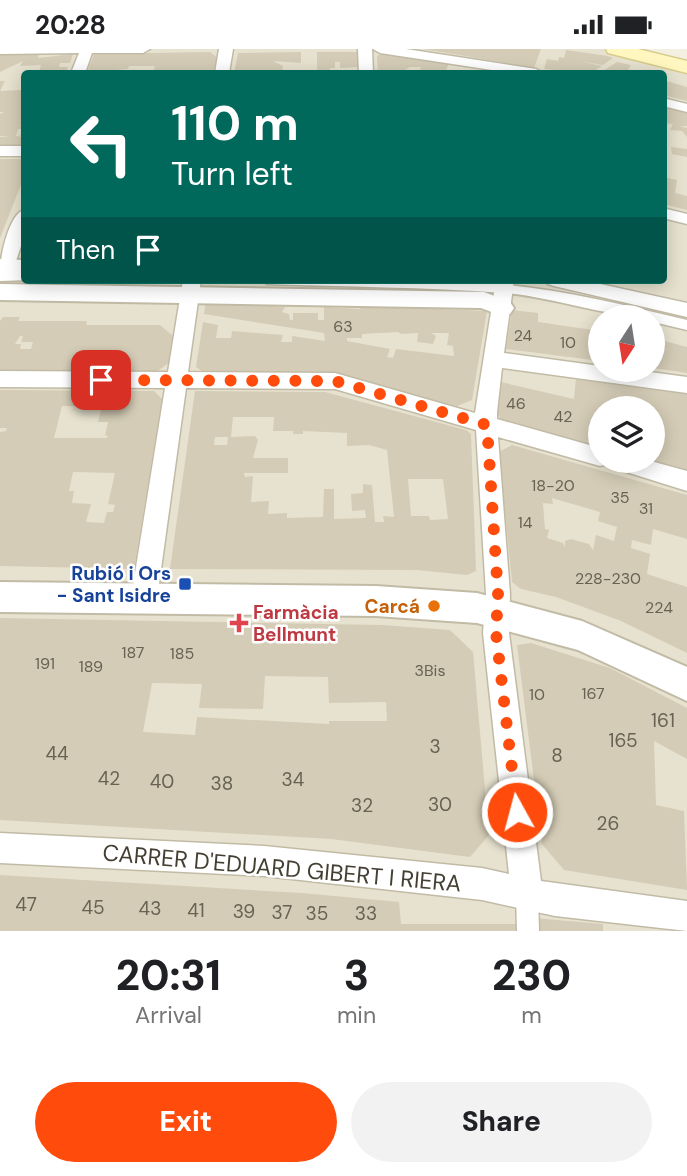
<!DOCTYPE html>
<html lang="en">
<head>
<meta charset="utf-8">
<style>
  :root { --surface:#fff; --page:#f2f2f2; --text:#202124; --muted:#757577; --accent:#ff4c0c }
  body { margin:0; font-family:"DM Sans",sans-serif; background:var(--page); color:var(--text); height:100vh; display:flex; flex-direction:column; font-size:26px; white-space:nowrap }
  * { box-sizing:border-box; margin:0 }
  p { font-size:23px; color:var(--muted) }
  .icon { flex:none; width:38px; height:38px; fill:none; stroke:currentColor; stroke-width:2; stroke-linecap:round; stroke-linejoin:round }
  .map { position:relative; height:882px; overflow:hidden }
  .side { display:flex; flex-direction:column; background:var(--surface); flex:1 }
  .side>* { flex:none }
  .hud { position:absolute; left:21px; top:21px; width:646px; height:214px; border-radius:7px; box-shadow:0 4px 18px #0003; background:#00695c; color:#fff; overflow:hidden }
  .needle { width:46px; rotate:192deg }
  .fabs { position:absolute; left:588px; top:256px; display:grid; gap:14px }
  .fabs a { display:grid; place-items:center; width:77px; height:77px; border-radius:50%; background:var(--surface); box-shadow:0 4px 18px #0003; font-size:35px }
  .pin { position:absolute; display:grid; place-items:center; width:60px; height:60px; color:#fff; margin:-30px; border-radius:14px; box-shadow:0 4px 10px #0006 }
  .me { position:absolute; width:77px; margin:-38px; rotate:353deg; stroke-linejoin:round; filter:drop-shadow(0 0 5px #0008) }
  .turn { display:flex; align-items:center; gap:24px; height:147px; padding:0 35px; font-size:32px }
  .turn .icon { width:91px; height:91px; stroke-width:2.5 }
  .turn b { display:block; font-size:49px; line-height:60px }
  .then { display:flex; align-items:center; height:66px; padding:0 35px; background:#0003; gap:14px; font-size:26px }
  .eta { display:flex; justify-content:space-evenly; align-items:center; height:119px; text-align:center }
  .eta b { font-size:42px; font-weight:800; line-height:49px }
  .action { display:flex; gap:14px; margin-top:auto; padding:14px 35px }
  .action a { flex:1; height:80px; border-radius:42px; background:var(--accent); color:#fff; font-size:28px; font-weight:800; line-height:80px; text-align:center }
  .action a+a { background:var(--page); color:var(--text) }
  .status { display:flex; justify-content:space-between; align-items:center; height:49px; padding:0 35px; background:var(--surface); direction:ltr }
  .status svg { height:19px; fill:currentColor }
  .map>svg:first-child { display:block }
  .residential { fill:#e7e2cf; fill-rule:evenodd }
  .building { fill:#d4ccb6; fill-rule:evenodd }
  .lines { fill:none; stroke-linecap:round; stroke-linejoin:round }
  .pedestrian-casing { stroke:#c1bba6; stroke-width:3 }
  .minor-casing { stroke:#c1bba6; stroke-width:3 }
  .tertiary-casing { stroke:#c1bba6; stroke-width:4 }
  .secondary-casing { stroke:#d7cc8c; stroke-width:3 }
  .pedestrian { fill:#fff; fill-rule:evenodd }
  .minor { fill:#fff; fill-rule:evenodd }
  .tertiary { fill:#fff; fill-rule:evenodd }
  .secondary { fill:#fff7bf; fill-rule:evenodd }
  .route { stroke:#ff4c0c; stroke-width:12; stroke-dasharray:0 21.6 }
  .transit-dot { fill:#1a4fb4; stroke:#fff; stroke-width:2.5 }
  .food-dot { fill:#e8710a; stroke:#fff; stroke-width:2.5 }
  .health-dot { fill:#e0444e; stroke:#fff; stroke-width:2.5 }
  .labels { text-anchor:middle; stroke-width:5; stroke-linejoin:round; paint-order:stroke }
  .number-label { font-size:16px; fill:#686253 }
  .transit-label { font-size:19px; font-weight:bold; fill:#164399; stroke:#fff; text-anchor:end }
  .food-label { font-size:19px; font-weight:bold; fill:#c56008; stroke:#fff; text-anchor:end }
  .health-label { font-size:19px; font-weight:bold; fill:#be3a42; stroke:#fff; text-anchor:start }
  .near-number-label { font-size:19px; fill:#686253 }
  .near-street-label { font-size:23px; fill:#443f32; stroke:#fff }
</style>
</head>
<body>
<div class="status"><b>20:28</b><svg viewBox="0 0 49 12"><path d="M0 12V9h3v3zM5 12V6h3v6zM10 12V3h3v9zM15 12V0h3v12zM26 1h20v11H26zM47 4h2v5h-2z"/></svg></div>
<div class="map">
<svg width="687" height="882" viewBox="0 0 687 882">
  <rect width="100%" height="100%" fill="#f3efe1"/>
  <!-- residential -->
  <path class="residential" d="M0,0H641L687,13V882H0ZM24,24H663V231H24ZM600,268H653V320H600ZM600,359H653V411H600Z"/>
  <!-- building -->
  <path class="building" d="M424,0H541L534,19Z
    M566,1L608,7L613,9L603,16L579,12L602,17L590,24L544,20L547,10L558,12L559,8L564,9Z
    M210,3L217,8L214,24H153L155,17H129L128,20L115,21L113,24H87L94,5Z
    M301,3V14L273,12L283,17L282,24H234L238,4Z
    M317,3H359V18L340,19V13H335V19H330V24H317Z
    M383,4L449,14L445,24H418L421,18H410L399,24H378L377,7Z
    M0,5H39L38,9L73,5L70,14H60L59,18H68L65,24H41L39,23L41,16L20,17L23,12L0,23Z
    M617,13L631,16L628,21L640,24H600Z
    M663,31L687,38V52L663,46Z
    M0,32H5L0,42L21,41L24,32V68L20,77H24V87H20L23,80H18L16,87L24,88V98H0V88L11,87H0V65L4,63H0Z
    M663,56L687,62V77H680L687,79V88L682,82L670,81L673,75L663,74Z
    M671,98L687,100V108L672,105Z
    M0,110H24V128L0,189Z
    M663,128L677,131L675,144L687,147V161L663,155Z
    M206,252L285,258L282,263L289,265L290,271H293V264H318V271H324V258L360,260V256L487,262L472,351L457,357L324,323H203L196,318L203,273L218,276L216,289H231L232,282L283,286L281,293H292V287L325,292L324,284L204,265ZM398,283L401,285L418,284L417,293L433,295L436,287L431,284H449L447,296L453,297L454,307L396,300L393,309L387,308L390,300L347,292V289H362V285Z
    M512,261L538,264V273L600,282V312L506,300Z
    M3,268H20L18,272H87L86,276H160L173,287L169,314L156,323L0,322V272ZM20,287H23L21,293H33L31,300H20L21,295H15Z
    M653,289L687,298V324L653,319Z
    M576,329L687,344V423L647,411H653V359H600V399L502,371L496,364L501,333L574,350Z
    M0,341L154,342L162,350L134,520L0,517V383L6,382L7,379H0ZM62,357H102L98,373H108L105,387L108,386L107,389H54ZM73,423L115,424L108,455L115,456L113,463H107L104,474L86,473L91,455L72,454L74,442H69Z
    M195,342L325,343L466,381L471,385L476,522L467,526L417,521L170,520ZM233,368H274L273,382H293V385H303V382L347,384V397L369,396L387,401L394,468L383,467L384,473H375L372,436L363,435V444L351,445L352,462L365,461L366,469L334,470V440H324L323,468L287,469V464L268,465L269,452L251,453L253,427L245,428L244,424H288V409H253L258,391L255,387L231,388ZM215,388H228L227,396H214ZM408,430H443L448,470L430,471L429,467H411Z
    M512,396L687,446V490L653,480L651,496L632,491L631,499L650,505L647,525L687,538V604L621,572L556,548L521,540L512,533L499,403ZM552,449L600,463L598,472L617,478L614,492L596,486L593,501L589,495L571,490L565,492V498L563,494L547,489L549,481L545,480L543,454L553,455Z
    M0,569L382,576L450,581L473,603L489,786L470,808L331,790L0,771ZM265,627L328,628L329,654L386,653L387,672H329V675L197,668L195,686L143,683L152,634L202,635L199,659L263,660Z
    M531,594L610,619L687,659V710L654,692L656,756L684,762L687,841L564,821L542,795L517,596Z
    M0,826L302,844L399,853L401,875H517V882H0Z
    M534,869L603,875V882H535Z"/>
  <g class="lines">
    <defs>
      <path id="pedestrian" d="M0,224H24V231H29L0,232Z
        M261,231C342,231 426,227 508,236C569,242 628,257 687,271V281L653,273V268C603,268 554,248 504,244C425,238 346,238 267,235Z
        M527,834L535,837L538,845L539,882H517L516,845L519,837Z"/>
      <path id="minor" d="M0,0H150L143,4H92L85,24H71L79,4L0,5Z
        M219,0H233L229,24H215Z
        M358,0H372L373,24H359Z
        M373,0H406L536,20L543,24H512L380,4Z
        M663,49L687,55V63L663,57Z
        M0,97H24V107H0Z
        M663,159L687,165V175L663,169Z
        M24,161V188L14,218L11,222L0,223C0,208 9,165 24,161Z
        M183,231H201L188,323L335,324L475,364L496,231H514L504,304L600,317V320H628L687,328V344L502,319L497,363V370L600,399V411H647L687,422V442L604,416L600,417L498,388L510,545L509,584L541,832L687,852V882L555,867L482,851L264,827L0,814V784L264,797L482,819L509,825L483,584L486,545L476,381L335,340L186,339L157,549L153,557L144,561L135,557L131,549L165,339L0,338V322L168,323Z
        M545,231H582L687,254V268L554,237L548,235Z"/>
      <path id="tertiary" d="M0,210L24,211V225L0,226Z
        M0,235L484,243L510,253L514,259L510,265L502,267L481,259L0,251Z
        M0,533L376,537L477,544L582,572L687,618V652L578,601L477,574L376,567L0,563Z"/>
      <path id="secondary" d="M606,0H638L687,12V24L608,4Z"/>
    </defs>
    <!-- pedestrian casing -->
    <use href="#pedestrian" class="pedestrian-casing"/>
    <!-- minor casing -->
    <use href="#minor" class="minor-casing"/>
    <!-- tertiary casing -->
    <use href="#tertiary" class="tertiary-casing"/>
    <!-- secondary casing -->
    <use href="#secondary" class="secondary-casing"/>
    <!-- pedestrian -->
    <use href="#pedestrian" class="pedestrian"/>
    <!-- minor -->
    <use href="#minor" class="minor"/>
    <!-- tertiary -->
    <use href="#tertiary" class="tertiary"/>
    <!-- secondary -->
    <use href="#secondary" class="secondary"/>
  </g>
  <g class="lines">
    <!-- route -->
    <path class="route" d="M101,331L335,332L487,376L498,545L496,584L517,763"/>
  </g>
  <!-- markers -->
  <rect class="transit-dot" x="178" y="528" width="14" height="14" rx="3.5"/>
  <circle class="food-dot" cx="434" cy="557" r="7"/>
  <path class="health-dot" d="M235.5 563.5h7v7h7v7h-7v7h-7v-7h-7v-7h7z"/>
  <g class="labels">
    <!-- number labels -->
    <g class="number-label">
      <text x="343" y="283">63</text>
      <text x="523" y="292">24</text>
      <text x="568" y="299">10</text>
      <text x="516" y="360">46</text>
      <text x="563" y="373">42</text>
      <text x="553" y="442">18-20</text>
      <text x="620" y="454">35</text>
      <text x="646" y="465">31</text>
      <text x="525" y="479">14</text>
      <text x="608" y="535">228-230</text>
      <text x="659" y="564">224</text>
      <text x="133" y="609">187</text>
      <text x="182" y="610">185</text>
      <text x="45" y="620">191</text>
      <text x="91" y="623">189</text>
      <text x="430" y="627">3Bis</text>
      <text x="593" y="650">167</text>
      <text x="537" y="651">10</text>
    </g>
    <!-- transit labels -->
    <g class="transit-label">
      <text x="171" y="531">Rubió i Ors<tspan x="171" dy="22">- Sant Isidre</tspan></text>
    </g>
    <!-- food labels -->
    <g class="food-label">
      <text x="420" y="564">Carcá</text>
    </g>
    <!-- health labels -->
    <g class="health-label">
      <text x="253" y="570">Farmàcia<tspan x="253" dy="22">Bellmunt</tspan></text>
    </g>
    <!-- near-number labels -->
    <g class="near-number-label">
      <text x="663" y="678">161</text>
      <text x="623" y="698">165</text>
      <text x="435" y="704">3</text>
      <text x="57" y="711">44</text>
      <text x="557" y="713">8</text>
      <text x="109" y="736">42</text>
      <text x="293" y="737">34</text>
      <text x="162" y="739">40</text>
      <text x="222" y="741">38</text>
      <text x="440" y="762">30</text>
      <text x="362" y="763">32</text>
      <text x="608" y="781">26</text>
      <text x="26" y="862">47</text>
      <text x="93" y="865">45</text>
      <text x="150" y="866">43</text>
      <text x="196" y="868">41</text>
      <text x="244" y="869">39</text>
      <text x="282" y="870">37</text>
      <text x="317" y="871">35</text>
      <text x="366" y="871">33</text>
    </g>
    <!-- near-street labels -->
    <g class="near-street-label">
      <text transform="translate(282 819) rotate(5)" y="8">CARRER D'EDUARD GIBERT I RIERA</text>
    </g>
  </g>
</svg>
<div class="fabs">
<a><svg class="needle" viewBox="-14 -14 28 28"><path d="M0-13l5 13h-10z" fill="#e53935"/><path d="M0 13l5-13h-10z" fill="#757577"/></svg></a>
<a><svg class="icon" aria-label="layers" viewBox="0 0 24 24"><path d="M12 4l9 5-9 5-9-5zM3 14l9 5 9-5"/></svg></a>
</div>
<div class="pin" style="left:101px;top:331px;background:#d93025"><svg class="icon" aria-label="arrive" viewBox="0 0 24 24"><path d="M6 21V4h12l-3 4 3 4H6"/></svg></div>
<svg class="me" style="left:517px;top:763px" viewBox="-20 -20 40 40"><circle r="17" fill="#ff4c0c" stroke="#fff" stroke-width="3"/><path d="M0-11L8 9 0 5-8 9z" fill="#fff"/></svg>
<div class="hud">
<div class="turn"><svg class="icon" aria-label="left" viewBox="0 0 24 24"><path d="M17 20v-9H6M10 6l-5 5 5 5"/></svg><div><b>110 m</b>Turn left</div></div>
<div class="then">Then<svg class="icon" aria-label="arrive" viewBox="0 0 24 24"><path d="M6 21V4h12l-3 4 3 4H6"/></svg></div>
</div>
</div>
<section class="side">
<div class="eta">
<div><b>20:31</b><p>Arrival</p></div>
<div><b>3</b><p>min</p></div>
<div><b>230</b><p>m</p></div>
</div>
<div class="action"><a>Exit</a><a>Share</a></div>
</section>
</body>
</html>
